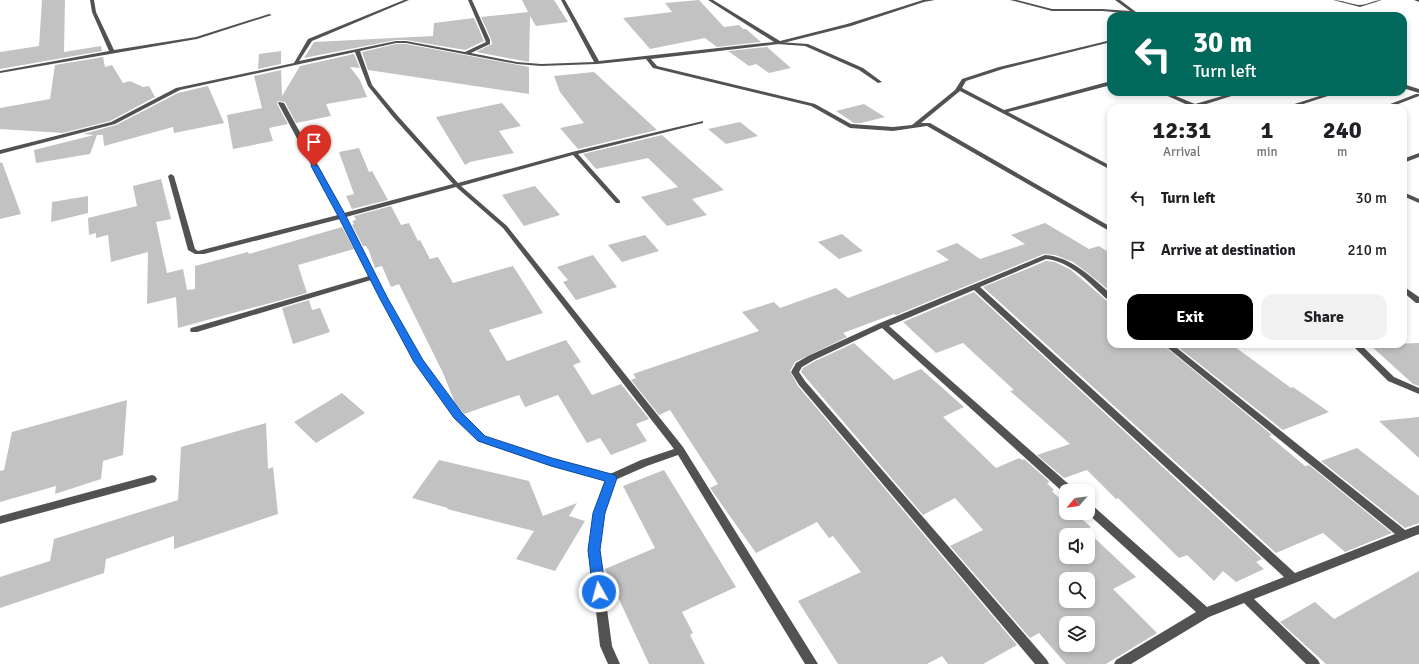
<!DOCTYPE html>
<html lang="en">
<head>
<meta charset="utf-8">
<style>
  :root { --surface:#fff; --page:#f2f2f2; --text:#202124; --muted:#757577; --accent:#000 }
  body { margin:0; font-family:Signika,sans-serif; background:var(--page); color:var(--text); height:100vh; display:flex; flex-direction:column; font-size:15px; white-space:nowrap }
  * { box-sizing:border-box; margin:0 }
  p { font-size:13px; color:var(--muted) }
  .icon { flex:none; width:22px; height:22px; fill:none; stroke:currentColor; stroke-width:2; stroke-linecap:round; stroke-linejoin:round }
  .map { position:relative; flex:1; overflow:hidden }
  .drawer { position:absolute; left:1107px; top:104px; width:300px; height:244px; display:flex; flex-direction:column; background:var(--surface); border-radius:12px; box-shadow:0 2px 6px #0003 }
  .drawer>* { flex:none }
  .top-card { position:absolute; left:1107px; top:12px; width:300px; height:84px; border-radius:12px; box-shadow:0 2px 6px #0003; background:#00695c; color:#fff; overflow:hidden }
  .needle { width:26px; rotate:242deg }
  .tools { position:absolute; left:1059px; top:484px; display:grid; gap:8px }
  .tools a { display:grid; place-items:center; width:36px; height:36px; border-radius:8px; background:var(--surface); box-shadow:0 2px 6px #0003; font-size:20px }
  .pin { position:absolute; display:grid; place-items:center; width:34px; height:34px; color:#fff; margin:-41px -17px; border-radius:50% 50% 50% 0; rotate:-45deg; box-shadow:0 0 4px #0007 }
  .pin .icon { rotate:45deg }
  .me { position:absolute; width:44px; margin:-22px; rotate:353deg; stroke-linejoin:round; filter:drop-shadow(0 0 3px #0008) }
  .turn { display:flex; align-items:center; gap:14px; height:84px; padding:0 20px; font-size:18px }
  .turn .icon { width:52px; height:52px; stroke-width:2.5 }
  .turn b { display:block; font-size:28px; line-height:34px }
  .eta { display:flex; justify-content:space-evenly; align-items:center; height:68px; text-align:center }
  .eta b { font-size:24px; font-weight:800; line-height:28px }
  .primary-button { display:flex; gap:8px; margin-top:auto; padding:8px 20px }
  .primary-button a { flex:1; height:46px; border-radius:12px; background:var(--accent); color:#fff; font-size:16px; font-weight:800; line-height:46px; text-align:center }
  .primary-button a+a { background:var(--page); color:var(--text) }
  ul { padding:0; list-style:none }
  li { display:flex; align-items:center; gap:12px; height:52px; padding:0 20px }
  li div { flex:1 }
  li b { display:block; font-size:15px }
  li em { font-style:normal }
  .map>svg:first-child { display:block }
  .building { fill:#c2c2c2; fill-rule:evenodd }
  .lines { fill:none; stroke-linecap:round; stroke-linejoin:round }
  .lane { fill:#525252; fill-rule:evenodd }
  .street { fill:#525252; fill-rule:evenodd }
  .route { fill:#1a73e8; stroke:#114b97 }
</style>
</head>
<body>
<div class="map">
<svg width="1419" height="664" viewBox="0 0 1419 664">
  <rect width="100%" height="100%" fill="#fff"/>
  <!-- building -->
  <path class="building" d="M42,0H65L64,52L101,46L102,51L0,69V52L39,46Z
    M522,0H554L568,22L536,26L530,16L529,62L476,52L492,44L491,39L481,17L528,12Z
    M699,0L724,27L739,25L743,29H746L761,42L717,47L705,38L650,49L623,18L672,12L665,3Z
    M474,18L484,41L465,50L406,40H396L304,58L314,42L433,36L434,23Z
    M396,44H406L529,67V94L368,70L362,52Z
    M767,47L791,68L769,73L756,64L749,66L728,51Z
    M281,51V64L258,69L259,54Z
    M354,54L360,68L350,67L360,80L367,97L326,104L331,116L296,123L285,102L278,101L277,104L288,124L269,128L273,141L233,149L227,115L262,108L254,76L281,70L282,96L300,66Z
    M103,57L105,67L112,65L123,83L130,81L143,87L149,86L155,97L110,121L63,133L0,129V108L50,99L55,65Z
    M594,72L657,130L578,149L560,128L584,123L560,92L554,76Z
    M208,86L224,123L174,133L173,127L104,146L103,135H97L90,154L36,163L34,150L94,135L83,134L116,125L178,93Z
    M502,103L521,126L499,131L514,153L470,162L465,165L436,117Z
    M864,104L885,117L861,123H854L836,111Z
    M740,122L758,136L726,144L708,129Z
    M662,135L724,190L692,199L707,215L667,226L641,197L678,187L648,158L596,169L583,154Z
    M359,148L369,172L372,171L388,200L352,209L346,196L354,194L339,152Z
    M2,162L21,214L0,219V163Z
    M161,179L171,219L156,222L167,273L183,269L187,290L195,289V266L248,252L249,254L342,227L354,249L298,265L307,293L178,328L176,297L147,304L148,252L111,262L108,235L96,238V233L89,235L88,218L137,206L133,186Z
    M535,186L560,215L524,226L502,195Z
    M88,196V213L51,222L52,202Z
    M391,206L401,225L409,223L418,241L420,240L430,259L438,257L453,283L513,266L543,313L489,330L507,361L566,340L581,362L573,365L592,395L621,384L649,419L636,424L647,441L611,455L600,438L587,443L558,395L525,407L519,395L464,414L455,403L443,373L399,284L391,287L382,266L375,268L369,251L366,246H363L352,225L354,224L352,221L356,220L354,216Z
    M1045,223L1089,249L1099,246L1111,254V292L1089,274L1073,262L1055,255L1044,254L896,315L894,314L843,333L847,337L795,362L790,371L798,386L1017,645L983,664H948L942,656L927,664H838L798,601L861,572L833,536L829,538L817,522L756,553L710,488L718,484L670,410L659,415L631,380L636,378L633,374L759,331L742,312L774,302L780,308L836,288L848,298L949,260L936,251L957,243L980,259L1025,244L1011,235Z
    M842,234L863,251L839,259L818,242Z
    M645,235L659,251L622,262L608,245Z
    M593,255L617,287L576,300L563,282L568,280L557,267Z
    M1046,261L1055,262L1071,270L1107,301L1111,302V344H1162L1272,435L1269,436L1305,466L1309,465L1392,533L1345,552L1323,533L1276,553L983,287Z
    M974,292L1262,559L1256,562L1264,569L1236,582L1223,571L1214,581L1187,555L1179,558L1118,498L1116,499L1087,470L1064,478L1037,455L1070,444L1010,391L1014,390L963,343L936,353L903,322Z
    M309,300L312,310L320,308L330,332L293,344L282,308Z
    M854,343L894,380L921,369L964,407L943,417L996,468L1019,458L1022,460L1024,459L1050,482L1047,483L1054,490L1052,491L1066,505V513H1075L1091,527L1086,530L1136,577L1113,589L1157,633L1106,664H1066L1039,633L1030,638L950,546L983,530L955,498L923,515L801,372L803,368L815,361ZM1066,535H1088V557H1066ZM1066,579H1088V601H1066ZM1066,623H1088V645H1066Z
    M1419,343V386L1413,384L1370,345Z
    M1174,344H1231L1291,388L1293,387L1329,412L1283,430Z
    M342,393L365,413L316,443L294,422Z
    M127,400L123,455L103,461L101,479L55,494L56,486L0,502V471L4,470L12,432Z
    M1419,417V458L1379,421Z
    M266,423L268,469L273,467L278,514L174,549V536L106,559L104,573L0,608V577L50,561L54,539L178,500L181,447Z
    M1357,448L1419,496V523L1405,528L1321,461Z
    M439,460L529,481L543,516L577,503L569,516L585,521L555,571L516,559L534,531L447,509L448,508L412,498Z
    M664,470L736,587L682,612L693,633L690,635L705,664H649L605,569L655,548L623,486Z
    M1419,571V664H1326L1280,622L1315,602L1334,619Z"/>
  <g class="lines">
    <!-- lane -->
    <path class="lane" d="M779,42L808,44L863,68L882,82L878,83L859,70L805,46L777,44V43Z
      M152,475L155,476L157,479L155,482L0,524V516Z"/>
    <!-- street -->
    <path class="street" d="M90,0H94L96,12L114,50L196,37L269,14L272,15L197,39L0,73V71L109,51L92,12Z
      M404,0H409L312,41L299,61L396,41H406L465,52L486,42L468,0H472L490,40V44L471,53L517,62L541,64L594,62L561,0H565L599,61L774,42L708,0H713L780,41L847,24L923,0H935L924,2L851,26L779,44L651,59L657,66L815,104L851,124L893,127L912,125L955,90L962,79L999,67L1111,40V42L1003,69L966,81L962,88L1004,110L1111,81V85L1008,112L1111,166V170L960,91L921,123H930L1111,227V232L927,126L893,131L850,128L811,106L653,68L646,59L597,64L541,66L517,64L406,43H396L360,51L372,85L397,115L458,183L572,152L703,121V123L578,154L620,201V203H616L573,155L461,186L507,226L683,447L818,664H805L678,455L647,466L615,480L604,513L599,550L612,646L620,664H608L600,646L589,550L594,513L605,480L551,466L478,441L455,417L416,364L371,280L197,332H191L190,330L191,328L369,276L340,219L204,254H195L188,250L168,176L171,174L174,176L195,249L198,251L338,215L278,103L279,102L284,103L344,213L453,184L393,117L368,86L355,52L180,90L115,124L0,154V150L111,122L176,88L294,63L308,39ZM456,187L503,228L674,449L641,460L610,474L551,458L484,437L461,413L422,361L387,297L346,217Z
      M1010,0H1017L1052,9H1102L1130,11L1115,0H1120L1136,12L1172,15L1174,16H1157L1102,11H1052Z
      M1333,0C1342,0 1350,4 1359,5C1367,5 1374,0 1382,0L1360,7Z
      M1414,0H1419V2Z
      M1403,84L1419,89V93L1403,88Z
      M1159,92H1166L1195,104L1236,92H1244L1200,106V108L1192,107Z
      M1332,92H1340L1291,108H1282Z
      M1416,94H1419V96L1388,108H1380Z
      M1419,153V157L1403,163V159Z
      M1403,192L1419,199V203L1403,196Z
      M1045,255C1072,257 1091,277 1111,294V300H1108C1090,284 1071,261 1046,259L980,287L1295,573L1395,534L1163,344H1172L1405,530L1419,525V534L1254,599L1318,660L1320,664H1306L1244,603L1209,617L1131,664H1114L1116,660L1196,612L1087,513H1088V504L1092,505L1207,607L1284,577L974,290L889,326L1073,488L1074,491H1066L1065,494L882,328L814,360L802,367L799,372L805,381L1047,660L1049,664H1035L799,385L791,372L796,363L808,356L880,323Z
      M1403,286L1419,297V303H1416L1403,292Z
      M1351,344H1360L1394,377L1419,388V394L1388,381Z"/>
  </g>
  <!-- route -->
  <path class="route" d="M312,164L318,166L346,216L387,297L423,360L462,413L485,436L552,458L615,475L617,478L605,513L600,550L606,592L604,595L599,597L595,595L593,592L588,550L593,513L605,481L551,466L478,441L454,418L414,362L379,297L338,216L311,166Z"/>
</svg>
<div class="tools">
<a><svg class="needle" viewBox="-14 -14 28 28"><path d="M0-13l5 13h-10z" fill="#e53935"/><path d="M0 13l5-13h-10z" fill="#757577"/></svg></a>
<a><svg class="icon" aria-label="sound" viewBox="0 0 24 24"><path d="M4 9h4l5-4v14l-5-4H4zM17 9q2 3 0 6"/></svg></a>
<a><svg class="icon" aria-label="search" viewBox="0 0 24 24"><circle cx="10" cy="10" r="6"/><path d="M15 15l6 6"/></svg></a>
<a><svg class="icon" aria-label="layers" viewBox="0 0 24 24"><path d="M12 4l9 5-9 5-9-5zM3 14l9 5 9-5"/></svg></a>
</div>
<div class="pin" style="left:314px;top:166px;background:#d93025"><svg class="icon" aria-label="arrive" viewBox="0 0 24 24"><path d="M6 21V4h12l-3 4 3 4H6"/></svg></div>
<svg class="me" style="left:599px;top:592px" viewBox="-20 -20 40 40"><circle r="17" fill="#1a73e8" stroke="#fff" stroke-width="3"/><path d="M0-11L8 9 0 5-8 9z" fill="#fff"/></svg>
<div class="top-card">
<div class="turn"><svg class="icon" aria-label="left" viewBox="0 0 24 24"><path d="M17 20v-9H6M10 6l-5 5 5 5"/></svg><div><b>30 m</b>Turn left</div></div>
</div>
<section class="drawer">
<div class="eta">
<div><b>12:31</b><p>Arrival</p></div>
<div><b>1</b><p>min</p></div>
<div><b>240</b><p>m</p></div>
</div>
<ul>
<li><svg class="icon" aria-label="left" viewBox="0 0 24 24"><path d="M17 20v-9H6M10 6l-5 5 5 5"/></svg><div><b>Turn left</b></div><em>30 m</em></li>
<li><svg class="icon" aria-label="arrive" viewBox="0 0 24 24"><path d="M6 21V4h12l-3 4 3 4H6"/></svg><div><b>Arrive at destination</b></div><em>210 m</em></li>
</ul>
<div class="primary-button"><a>Exit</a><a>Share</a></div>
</section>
</div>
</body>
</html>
